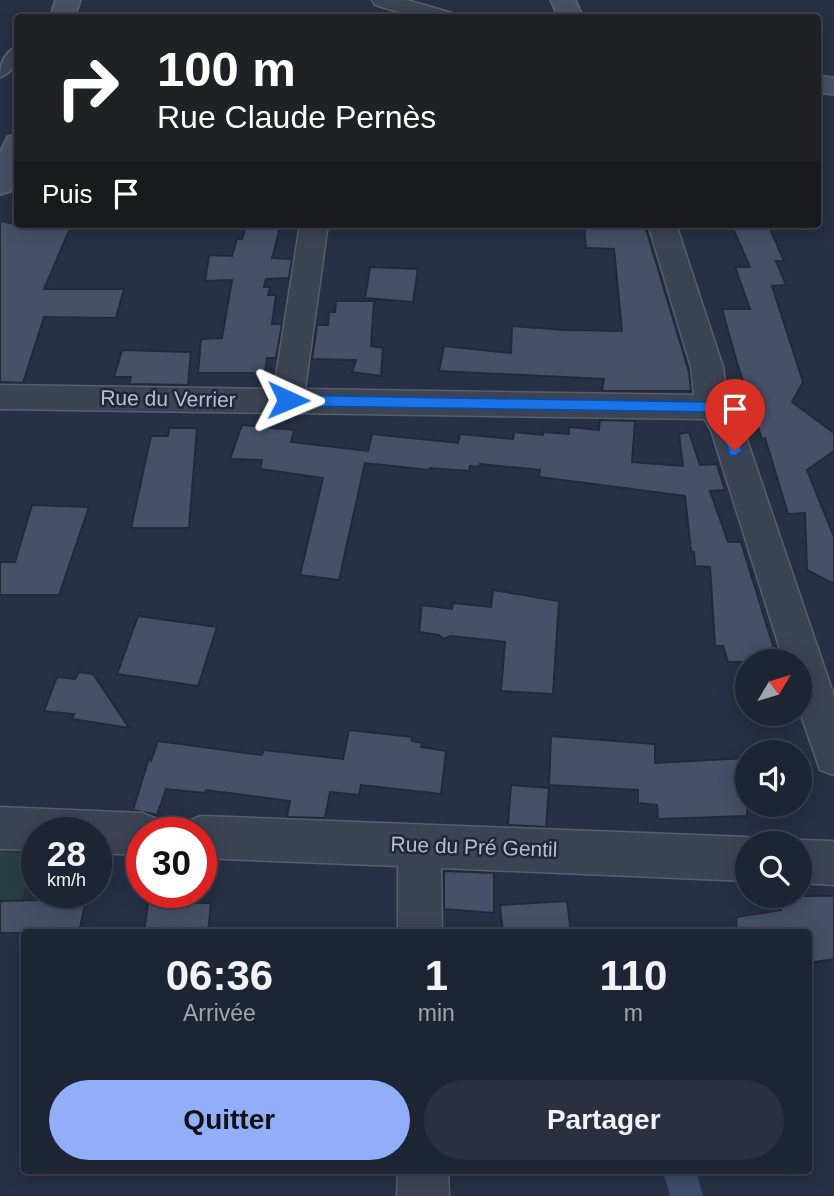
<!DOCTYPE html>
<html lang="fr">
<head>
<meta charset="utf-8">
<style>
  :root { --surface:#1d2433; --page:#2a303f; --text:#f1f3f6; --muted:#a0a4ac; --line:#3b414e; --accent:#92aef8 }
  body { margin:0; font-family:Helvetica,sans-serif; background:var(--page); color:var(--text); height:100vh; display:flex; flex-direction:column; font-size:26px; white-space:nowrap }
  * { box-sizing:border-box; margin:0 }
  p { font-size:23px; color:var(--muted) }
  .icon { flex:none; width:38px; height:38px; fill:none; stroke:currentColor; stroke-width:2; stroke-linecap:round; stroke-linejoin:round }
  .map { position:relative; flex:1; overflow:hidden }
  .side { position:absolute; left:21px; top:929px; width:791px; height:245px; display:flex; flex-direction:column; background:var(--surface); border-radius:7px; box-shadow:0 4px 18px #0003,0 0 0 2px var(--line) }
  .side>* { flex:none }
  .top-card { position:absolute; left:14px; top:14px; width:807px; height:214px; border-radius:7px; box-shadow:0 4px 18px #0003,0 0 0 2px var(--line); background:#202124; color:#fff; overflow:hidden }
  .needle { width:46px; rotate:52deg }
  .fabs { position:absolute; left:735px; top:649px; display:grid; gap:14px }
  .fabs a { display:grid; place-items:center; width:77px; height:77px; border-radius:50%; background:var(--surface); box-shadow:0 4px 18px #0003,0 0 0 2px var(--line); font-size:35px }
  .speed { position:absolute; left:21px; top:817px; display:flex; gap:14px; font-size:35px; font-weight:700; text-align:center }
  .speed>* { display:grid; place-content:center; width:91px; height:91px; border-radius:50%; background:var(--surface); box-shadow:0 4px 18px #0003,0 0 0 2px var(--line); line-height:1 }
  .speed small { font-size:18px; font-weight:400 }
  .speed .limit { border:10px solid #d22; background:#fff; color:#111 }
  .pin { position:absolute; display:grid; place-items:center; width:60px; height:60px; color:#fff; margin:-72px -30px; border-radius:50% 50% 50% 0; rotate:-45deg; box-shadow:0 0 7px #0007 }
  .pin .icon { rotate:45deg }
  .me { position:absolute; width:77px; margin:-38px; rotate:91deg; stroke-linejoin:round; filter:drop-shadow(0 0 5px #0008) }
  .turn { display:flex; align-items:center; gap:24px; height:147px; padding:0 28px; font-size:32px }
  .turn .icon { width:91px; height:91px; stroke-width:2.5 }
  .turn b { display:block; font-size:49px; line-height:60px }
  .then { display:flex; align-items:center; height:66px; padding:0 28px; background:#0003; gap:14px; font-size:26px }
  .eta { display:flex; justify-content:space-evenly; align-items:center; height:119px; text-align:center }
  .eta b { font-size:42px; font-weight:800; line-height:49px }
  .cta { display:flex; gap:14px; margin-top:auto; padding:14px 28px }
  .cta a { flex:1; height:80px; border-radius:42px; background:var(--accent); color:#111; font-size:28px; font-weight:800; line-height:80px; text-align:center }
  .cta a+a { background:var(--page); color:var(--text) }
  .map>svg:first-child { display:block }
  .green { fill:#293e45 }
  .water { fill:#3d4b6c }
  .building { fill:#465066; stroke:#22293b; stroke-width:2 }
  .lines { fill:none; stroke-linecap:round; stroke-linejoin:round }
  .lane-casing { stroke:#575e6e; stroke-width:4 }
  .street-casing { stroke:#575e6e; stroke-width:3 }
  .secondary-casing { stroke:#575e6e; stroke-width:4 }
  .lane { fill:#3c4353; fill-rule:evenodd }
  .street { fill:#3c4353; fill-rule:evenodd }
  .secondary { fill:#4a5166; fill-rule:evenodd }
  .route { fill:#1a73e8; stroke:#114b97; stroke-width:2 }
  .labels { text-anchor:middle; stroke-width:5; stroke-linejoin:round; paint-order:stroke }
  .street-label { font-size:21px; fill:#b9becd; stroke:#202739 }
</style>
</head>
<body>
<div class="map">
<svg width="834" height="1196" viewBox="0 0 834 1196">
  <rect width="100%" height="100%" fill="#273044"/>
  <!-- green -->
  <path class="green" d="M0,852L33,853L22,900L0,901Z"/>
  <!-- water -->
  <path class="water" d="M663,1171H696L703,1196H670Z"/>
  <!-- building -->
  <path class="building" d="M0,221L15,224H72L44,289H124L116,318L44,317L23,383L0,382Z
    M247,224H281L272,258L292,259L289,278L266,279L264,287H270L268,295H276L272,324H282L276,358H267L265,373H198L201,339L222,338L232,280L205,281L209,255L232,256L237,239H242Z
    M584,224H629V229H646L689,372L691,391H602L604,379L439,371L444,346L511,353L512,326L565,330L622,331L614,249L586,248Z
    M731,224H768L784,261H776L786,285L772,286L803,382L792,402L834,433V451L807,470L834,537V584L807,570L805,513L788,514L765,438L762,439L737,363L722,309H750L735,267H750Z
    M370,267L418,269L413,302L365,298Z
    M336,301H374L371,346L383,348L381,376L352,372L356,360L312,359L317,325H328L329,312H335Z
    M122,350L191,352L188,385L129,384L131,377H114Z
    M600,420L635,421L632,462L683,466L679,434L689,432L700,465L717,464L725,490L710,491L728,542H741L778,662H728L723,646H715L710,567L695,566L694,552L691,551L685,496L539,477L540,470L480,464V467L470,466L469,471L430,468V470L365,463L339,580L300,575L323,478L260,469L262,460L230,459L242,425L294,430L291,442L368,451L372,434L458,443L460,434L513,439L514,432L543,435V432L569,434V427L599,430Z
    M169,428H197L189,528H131L151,436H168Z
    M32,505L89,507L59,595H0V562H15Z
    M493,590L559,601L553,694L501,691L505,642L451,636L443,639L439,635L419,632L422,605L452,609L453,603L491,607Z
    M138,616L217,627L198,686L117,674Z
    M79,672L93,674L129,728L72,719L74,714L44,711L57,677L75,679Z
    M349,730L412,737V741L422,743L421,747L446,751L441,794L361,785L359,795L330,792L325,818L287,817L290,801L206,790L205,793L166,789L157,815L133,810L149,758L151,761L158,741L262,755L264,750L343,759Z
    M551,736L655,744V763L747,758V816L658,819L657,805L638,803V790L549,785Z
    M511,785L549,788L546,827L508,825Z
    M444,871L494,873V913L444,909Z
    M777,896H834V959L808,963V933H737L736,917L781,910Z
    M86,899L79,933H0V901Z
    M567,901L571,933H503L500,905Z
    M148,903H211L208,933H144Z"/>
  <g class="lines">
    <defs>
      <path id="lane" d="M18,46C18,59 13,72 0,77C0,64 5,52 18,46Z"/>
      <path id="street" d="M372,0H407L452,13L455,18H418L375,5Z
        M300,224H328L305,389L694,395L691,367L648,224H676L723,367L727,398L742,425L834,696V775L820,770L800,712V662H784L711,430L704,419L0,409V385L274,389Z
        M0,807L142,813L157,819L163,833H142V855L96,853V833H37V850L0,849Z
        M201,816L747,837L762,844H747V881L441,868L442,933H398V866L201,858V833H181L186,822Z
        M800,840L834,841V885L800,883V844H793Z
        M398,1171H448L449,1196H397Z"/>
      <path id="secondary" d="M56,0H80L74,18H50Z
        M551,0H575L583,18H559Z
        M817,76L834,78V94L817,92Z
        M18,135V177L10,191L0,194V153L8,137Z"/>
    </defs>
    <!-- lane casing -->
    <use href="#lane" class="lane-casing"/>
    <!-- street casing -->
    <use href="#street" class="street-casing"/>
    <!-- secondary casing -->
    <use href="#secondary" class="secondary-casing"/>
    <!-- lane -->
    <use href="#lane" class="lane"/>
    <!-- street -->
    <use href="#street" class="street"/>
    <!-- secondary -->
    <use href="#secondary" class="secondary"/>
  </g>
  <!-- route -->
  <path class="route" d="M288,395L713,402C730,409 737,434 742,451L735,456L730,455L720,427L709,412L288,406L281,400Z"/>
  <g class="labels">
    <!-- street labels -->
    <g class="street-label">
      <text transform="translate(168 399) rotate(1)" y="7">Rue du Verrier</text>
      <text transform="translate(474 847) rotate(2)" y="7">Rue du Pré Gentil</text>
    </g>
  </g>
</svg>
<div class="fabs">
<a><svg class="needle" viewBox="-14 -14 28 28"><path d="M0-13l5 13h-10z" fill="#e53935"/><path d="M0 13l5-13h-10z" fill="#a0a4ac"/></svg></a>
<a><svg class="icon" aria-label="sound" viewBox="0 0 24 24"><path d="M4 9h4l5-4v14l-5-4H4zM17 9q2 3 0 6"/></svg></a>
<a><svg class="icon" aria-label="search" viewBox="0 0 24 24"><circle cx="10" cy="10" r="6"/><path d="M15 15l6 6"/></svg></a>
</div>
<div class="speed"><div>28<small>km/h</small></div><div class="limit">30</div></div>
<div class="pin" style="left:735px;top:451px;background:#d93025"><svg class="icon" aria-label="arrive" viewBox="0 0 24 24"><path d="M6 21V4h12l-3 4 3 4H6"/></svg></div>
<svg class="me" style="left:288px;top:400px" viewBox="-20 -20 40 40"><path d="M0-17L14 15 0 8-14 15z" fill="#1a73e8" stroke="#fff" stroke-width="4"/></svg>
<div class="top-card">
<div class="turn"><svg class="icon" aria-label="right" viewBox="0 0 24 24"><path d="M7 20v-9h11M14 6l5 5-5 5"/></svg><div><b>100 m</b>Rue Claude Pernès</div></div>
<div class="then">Puis<svg class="icon" aria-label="arrive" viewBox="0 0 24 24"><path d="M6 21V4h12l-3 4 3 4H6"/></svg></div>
</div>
<section class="side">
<div class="eta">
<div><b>06:36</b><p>Arrivée</p></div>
<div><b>1</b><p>min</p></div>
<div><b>110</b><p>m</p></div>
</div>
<div class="cta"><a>Quitter</a><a>Partager</a></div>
</section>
</div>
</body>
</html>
